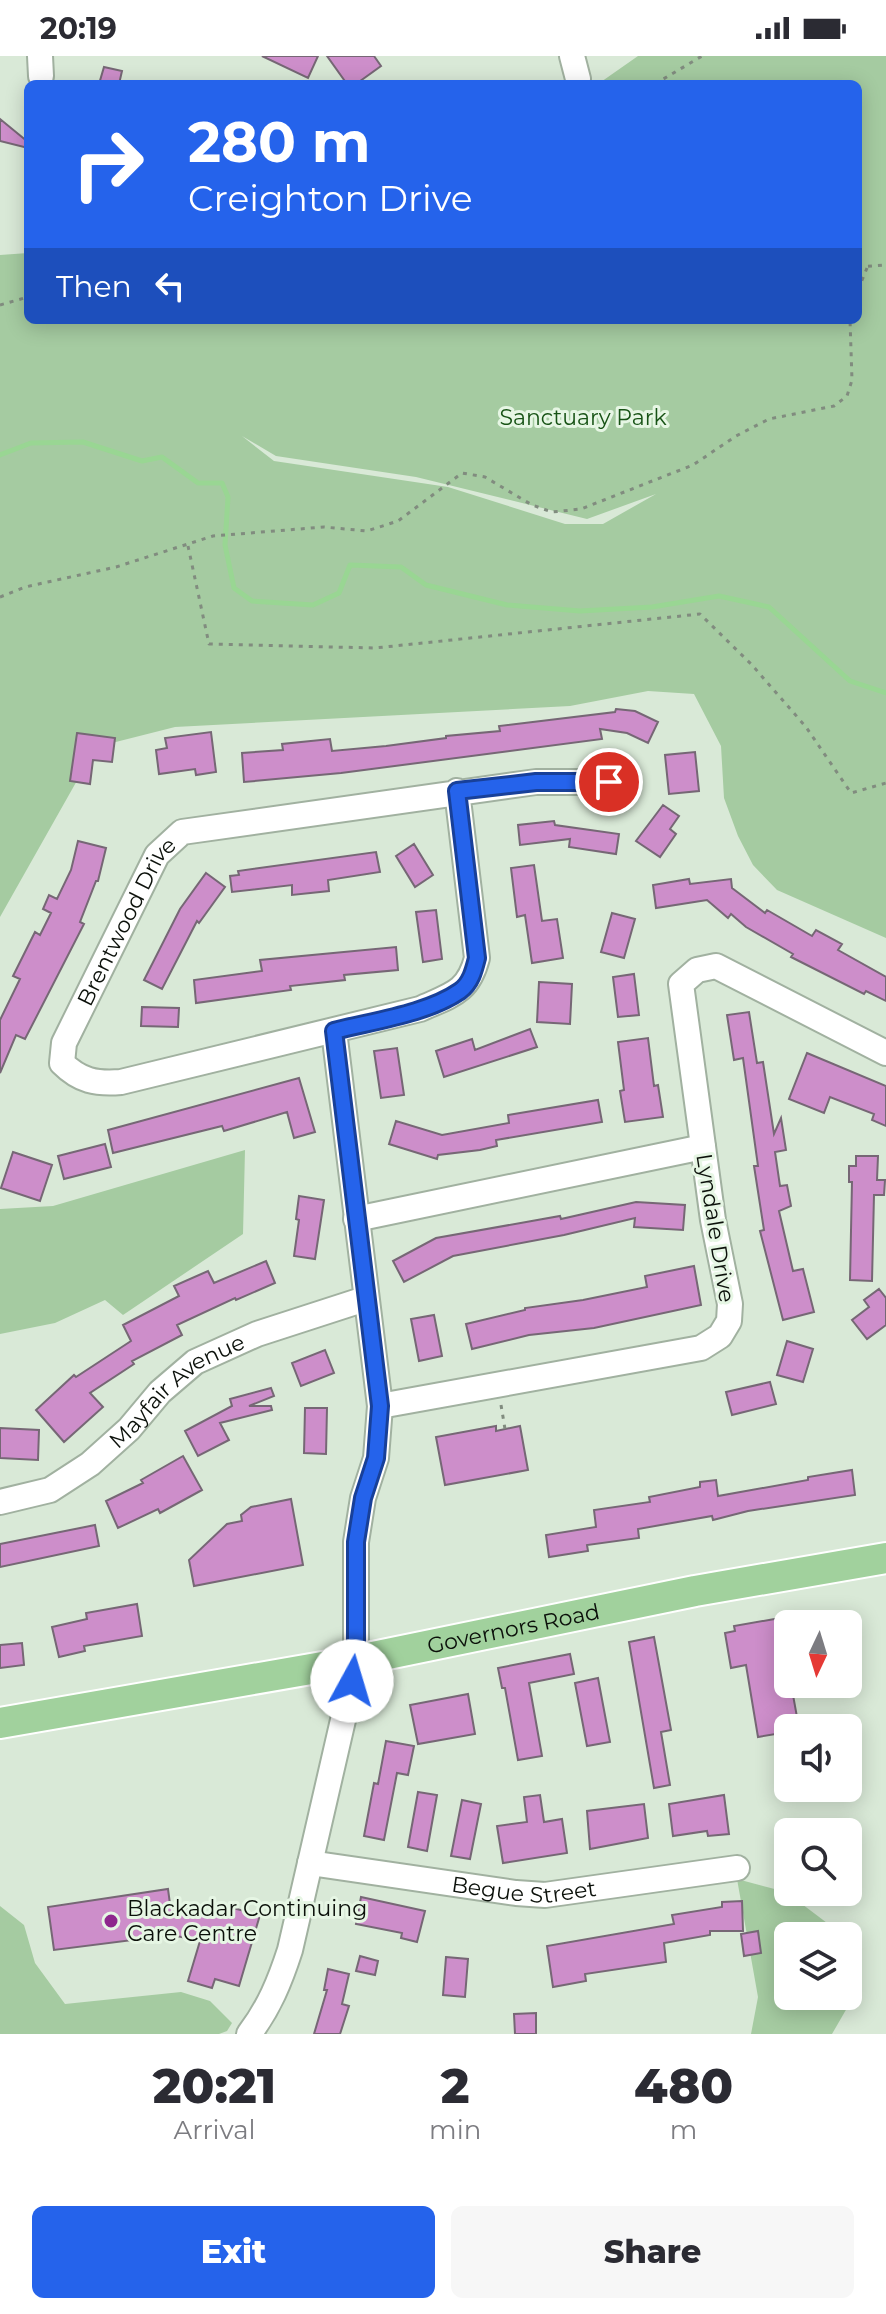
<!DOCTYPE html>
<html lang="en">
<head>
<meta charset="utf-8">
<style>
  :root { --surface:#fff; --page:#f7f7f7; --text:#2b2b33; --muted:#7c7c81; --accent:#2563eb }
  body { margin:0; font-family:Montserrat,sans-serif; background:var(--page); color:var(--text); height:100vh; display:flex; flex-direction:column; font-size:30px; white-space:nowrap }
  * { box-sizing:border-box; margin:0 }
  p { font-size:26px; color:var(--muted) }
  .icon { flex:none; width:44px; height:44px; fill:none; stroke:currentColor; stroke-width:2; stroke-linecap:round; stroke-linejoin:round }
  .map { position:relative; height:1978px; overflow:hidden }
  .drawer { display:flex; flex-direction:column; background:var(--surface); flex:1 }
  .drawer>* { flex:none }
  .banner { position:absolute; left:24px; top:24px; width:838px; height:244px; border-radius:12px; box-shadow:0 4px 20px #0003; background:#2563eb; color:#fff; overflow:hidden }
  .needle { width:52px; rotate:184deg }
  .fabs { position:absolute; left:774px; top:1554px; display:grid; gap:16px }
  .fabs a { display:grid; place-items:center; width:88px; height:88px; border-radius:12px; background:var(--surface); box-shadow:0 4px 20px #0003; font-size:40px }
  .pin { position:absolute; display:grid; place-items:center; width:68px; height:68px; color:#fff; margin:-34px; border:4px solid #fff; border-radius:50%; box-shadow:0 2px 8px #0007 }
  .me { position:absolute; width:88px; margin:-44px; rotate:6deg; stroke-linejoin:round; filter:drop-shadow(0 0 6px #0008) }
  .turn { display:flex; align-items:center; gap:28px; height:168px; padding:0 32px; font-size:36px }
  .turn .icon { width:104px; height:104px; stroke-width:2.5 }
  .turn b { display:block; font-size:56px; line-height:68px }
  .then { display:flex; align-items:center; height:76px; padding:0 32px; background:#0003; gap:16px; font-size:30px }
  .eta { display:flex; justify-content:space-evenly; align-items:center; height:136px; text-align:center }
  .eta b { font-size:48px; font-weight:800; line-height:56px }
  .primary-button { display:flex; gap:16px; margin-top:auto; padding:16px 32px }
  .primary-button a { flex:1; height:92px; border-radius:12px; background:var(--accent); color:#fff; font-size:32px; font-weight:800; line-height:92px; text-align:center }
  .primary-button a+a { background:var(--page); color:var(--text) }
  .status { display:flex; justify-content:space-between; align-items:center; height:56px; padding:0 40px; background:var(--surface); direction:ltr }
  .status svg { height:22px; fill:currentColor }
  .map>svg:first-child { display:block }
  .green { fill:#a5cba1; fill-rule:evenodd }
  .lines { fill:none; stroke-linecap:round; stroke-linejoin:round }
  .stream { stroke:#99d693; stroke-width:5 }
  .building { fill:#cd8eca; stroke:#766775; stroke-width:2 }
  .minor-casing { stroke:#a1b1a0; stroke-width:28 }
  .major-casing { stroke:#fff; stroke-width:34 }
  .path { stroke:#818c7f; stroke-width:3; stroke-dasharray:4 6; stroke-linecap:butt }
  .minor { stroke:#fff; stroke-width:24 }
  .major { stroke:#a1d19d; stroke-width:30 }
  .route-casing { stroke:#184099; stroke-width:20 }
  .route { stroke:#2563eb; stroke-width:14 }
  .poi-dot { fill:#8e278d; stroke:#e6f6e4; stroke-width:3 }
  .labels { text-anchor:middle; stroke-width:6; stroke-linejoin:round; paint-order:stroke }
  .park-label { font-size:22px; fill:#175315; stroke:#e6f6e4 }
  .street-label { font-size:22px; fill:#0b100a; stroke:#e6f6e4 }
  .poi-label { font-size:22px; fill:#0b100a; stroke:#e6f6e4; text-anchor:start }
</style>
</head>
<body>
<div class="status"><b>20:19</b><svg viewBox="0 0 49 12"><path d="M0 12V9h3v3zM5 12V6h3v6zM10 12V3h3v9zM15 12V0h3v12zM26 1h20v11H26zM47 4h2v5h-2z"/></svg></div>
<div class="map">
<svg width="886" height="1978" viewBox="0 0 886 1978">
  <rect width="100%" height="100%" fill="#d9e9d7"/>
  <!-- green -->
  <path class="green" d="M638,0H886V882L777,834L753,809L738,780L724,742L721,690L694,638L648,635L570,650L175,671L96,691L0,861V199L28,197V264H858V28H598ZM242,380L276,400L416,421L587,463L656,438L603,468H565L448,431L274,405Z
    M245,1094L243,1178L123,1259L105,1244L55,1267L0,1278V1153L53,1150Z
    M737,1823L786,1836L835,1873L837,1880H788V1940H846L847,1952L832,1978H751L758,1941Z
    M0,1850L24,1869L35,1907L65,1948L181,1936L210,1945L232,1967L227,1975L219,1978H0Z"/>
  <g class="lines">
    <!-- stream -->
    <path class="stream" d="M0,399L31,387L83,386L142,405L162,401L198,427H222L228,441L225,489L234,532L252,545L313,549L339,537L350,509L401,511L426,529L507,549L580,555L652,551L719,540L769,551L850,625L886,637"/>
  </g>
  <!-- building -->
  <path class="building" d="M262,0H318L308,22Z
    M327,0H374L381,10L356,28H347Z
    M104,11L122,15L119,28H99Z
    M0,63L28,86V92L0,85Z
    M616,653L635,655L658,666L648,687L627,677L600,673L602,683L341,717L244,726L242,697L283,694L282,688L330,683L332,695L386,690L446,682V680L500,675L499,670L615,656Z
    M211,676L216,716L196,719L195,713L159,718L156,694L167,692L165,682Z
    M77,677L115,682L112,706L93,704L90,728L70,725Z
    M695,696L699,735L669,738L665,699Z
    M663,749L679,760L670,773L676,778L660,801L636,785Z
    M554,765L555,769L619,778L616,798L569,791L570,783L520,789L518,769Z
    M78,785L106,792L98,825H96L80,866L84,868L25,983L16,979L0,1017V964L20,923L13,920L35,876L40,879L51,857L43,853L49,839L57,843L71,814Z
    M414,788L433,819L415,831L396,800Z
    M376,796L380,816L328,824L329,835L292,839V829L232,836L230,820L239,819L238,815Z
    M534,809L542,865L557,863L563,902L532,907L525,859L517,861L511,812Z
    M206,817L225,831L199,867L197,865L162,933L144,924L180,853Z
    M689,823L690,828L731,823L732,832L765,857L767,854L812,880L816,874L842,888L838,894L886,921V945L866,935L864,938L791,901L793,898L746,871L731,858L728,862L707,844L656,852L653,829Z
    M436,854L442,903L423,906L416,856Z
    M612,857L635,863L624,902L601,896Z
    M396,891L398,914L344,919L345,924L290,930L291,934L196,947L194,924L262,915L260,904Z
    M634,918L639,959L618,961L613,921Z
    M539,926L572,928L570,968L537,966Z
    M142,951L179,952L178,971L141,970Z
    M749,956L757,1007L763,1006L774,1078L781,1062L786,1094L775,1096L780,1130L787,1129L791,1150L779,1155L793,1215L803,1213L814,1256L783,1264L760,1175L764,1174L754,1110H758L743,1002L734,1004L727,959Z
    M530,973L537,991L444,1021L436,995L472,983L475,994Z
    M648,982L654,1030L658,1029L663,1061L625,1066L620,1035L624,1034L618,986Z
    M397,992L404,1039L381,1042L374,995Z
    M807,997L886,1030V1070L872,1064L874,1058L830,1041L824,1057L789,1043Z
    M299,1022L315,1076L294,1082L287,1056L224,1075L222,1070L113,1097L108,1074Z
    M598,1044L602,1066L496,1084L497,1090L480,1094L438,1099L437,1103L389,1088L396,1065L442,1079L509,1067L508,1059Z
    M105,1088L111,1111L64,1123L58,1100Z
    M13,1096L52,1109L40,1145L1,1132Z
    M856,1100H878L877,1124H885L884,1139H874L872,1225L850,1224L852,1126H849V1110H856Z
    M299,1140L324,1144L315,1203L294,1200L299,1164L296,1163Z
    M636,1146L685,1149L683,1174L634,1171L635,1162L564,1179L453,1200L404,1226L393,1205L436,1182L560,1160L561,1163Z
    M266,1205L275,1227L236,1244L235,1242L177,1269L182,1279L132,1305L134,1308L90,1337L103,1351L64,1386L36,1354L74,1319L76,1321L131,1285L123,1269L179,1240L174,1230L208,1215L214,1227Z
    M694,1210L701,1249L594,1272L529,1279L472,1293L466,1268L525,1254V1252L583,1244L647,1231L645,1220Z
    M879,1233L886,1242V1269L867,1283L852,1264L869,1251L864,1244Z
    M434,1259L442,1300L419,1305L411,1263Z
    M787,1285L813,1293L803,1326L777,1319Z
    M325,1294L334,1317L301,1330L292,1307Z
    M770,1326L776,1348L732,1359L726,1336Z
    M271,1332L274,1340L249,1350H271L272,1354L220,1367L229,1384L198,1400L185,1375L232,1350L230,1343Z
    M305,1352H327L326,1398L304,1397Z
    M496,1370V1375L520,1370L528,1414L445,1429L436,1381Z
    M0,1372L39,1374L38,1404L0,1402Z
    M183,1400L202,1434L160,1457L158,1453L118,1472L106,1445L143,1427L141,1424Z
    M852,1414L855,1439L748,1455L713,1464L712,1460L638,1473L639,1482L587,1489L588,1495L549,1501L546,1479L596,1471L594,1454L650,1446L649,1441L700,1431V1426L716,1424L718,1440L808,1424V1421Z
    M291,1443L303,1509L194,1530L189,1504L227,1468L242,1465L241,1459L251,1451Z
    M95,1469L99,1490L0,1511V1488Z
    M137,1548L142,1580L84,1590L85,1595L59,1601L52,1571L87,1563L86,1557Z
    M786,1561L788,1628H791L799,1672H788V1676L758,1681L746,1609L731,1612L725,1577L735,1575L734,1570Z
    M654,1581L671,1674L661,1676L670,1729L654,1732L629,1586Z
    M22,1587L24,1609L0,1612V1589Z
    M570,1598L574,1618L529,1627L542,1700L518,1704L505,1632H502L498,1612Z
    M598,1622L610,1686L587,1690L575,1627Z
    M468,1638L475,1678L418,1688L410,1649Z
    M386,1685L414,1690L408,1719L397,1717L384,1784L364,1780L374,1727L378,1728Z
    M418,1736L437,1739L427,1795L408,1791Z
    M540,1739L544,1766L562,1763L567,1797L503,1807L497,1770L527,1766L524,1741Z
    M724,1739L729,1778L708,1780L707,1775L673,1780L669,1748Z
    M462,1744L481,1748L470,1803L451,1800Z
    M644,1748L648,1782L590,1793L587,1755Z
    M168,1833L170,1848L222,1861L225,1850L260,1859L239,1930L215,1923L212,1932L188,1925L200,1885L172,1879L54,1894L48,1851Z
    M361,1841L425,1855L417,1886L401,1882L402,1877L356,1868Z
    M742,1845L743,1875H710V1879L664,1887L666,1906L585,1918L586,1925L553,1931L547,1890L674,1868L672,1859L722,1851V1846Z
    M758,1875L761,1897L744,1900L741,1878Z
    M360,1900L378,1905L375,1919L356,1915Z
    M446,1901L468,1903L465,1941L443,1939Z
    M328,1913L349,1918L342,1948L349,1950L340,1978H314L327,1934H324Z
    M536,1957V1978H515L514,1958Z"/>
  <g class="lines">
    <defs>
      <g id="minor">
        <path d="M40,0L41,20"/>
        <path d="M572,0L578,23"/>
        <path id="s1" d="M457,735L477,902C468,937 451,939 420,953L121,1026C96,1028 80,1025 62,1007L64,987L157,799L182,776L536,726H609"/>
        <path d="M356,1163L703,1091"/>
        <path d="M380,1350L701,1292L720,1280L729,1265L730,1248L713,1164L681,928L697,914L716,910L886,997"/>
        <path id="s2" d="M0,1446L50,1434L90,1408L129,1373L160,1336L195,1306L257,1278L365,1243"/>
        <path id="s3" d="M310,1807L516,1837L545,1839L737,1812"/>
        <path d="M249,1978C269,1952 280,1925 290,1894L352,1625L356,1605V1486L363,1442L376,1402L380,1350L334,975"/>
      </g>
      <g id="major">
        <path id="s4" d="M0,1667L334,1609L695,1535L886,1502"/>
      </g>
    </defs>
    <!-- minor casing -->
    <use href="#minor" class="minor-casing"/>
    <!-- major casing -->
    <use href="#major" class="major-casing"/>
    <!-- path -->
    <path class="path" d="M655,28L702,0
      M858,211L886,209
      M858,234L867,212
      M0,249L28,241
      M188,490L209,588L375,592L700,558L752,609L806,671L851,737L886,727
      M0,541L25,531L116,511L213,480L324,471L367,475L398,465L462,417L485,421L532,449L552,456L581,453L693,409L736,380L769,363L834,350L847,340L852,324L850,264
      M501,1349L505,1373"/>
    <!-- minor -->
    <use href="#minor" class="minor"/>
    <!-- major -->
    <use href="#major" class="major"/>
  </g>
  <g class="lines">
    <defs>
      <path id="route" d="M352,1625L356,1605V1486L363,1442L376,1402L380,1350L334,975C372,965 427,958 460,935C471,927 474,914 477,902L457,735L536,726H609"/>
    </defs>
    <!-- route casing -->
    <use href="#route" class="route-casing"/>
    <!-- route -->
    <use href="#route" class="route"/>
  </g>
  <!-- markers -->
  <circle class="poi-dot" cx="111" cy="1865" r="8"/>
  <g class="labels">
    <!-- park labels -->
    <g class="park-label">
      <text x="583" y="369">Sanctuary Park</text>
    </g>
    <!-- street labels -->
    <g class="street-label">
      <text dy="8" stroke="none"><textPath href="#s1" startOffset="778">Brentwood Drive</textPath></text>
      <text transform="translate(716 1172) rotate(81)" y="8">Lyndale Drive</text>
      <text dy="8" stroke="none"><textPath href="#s2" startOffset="214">Mayfair Avenue</textPath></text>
      <text dy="8" stroke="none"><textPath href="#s4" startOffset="522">Governors Road</textPath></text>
      <text dy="8" stroke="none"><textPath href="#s3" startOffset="216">Begue Street</textPath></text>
    </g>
    <!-- poi labels -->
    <g class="poi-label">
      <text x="127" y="1860">Blackadar Continuing<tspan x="127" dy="25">Care Centre</tspan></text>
    </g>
  </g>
</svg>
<div class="fabs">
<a><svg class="needle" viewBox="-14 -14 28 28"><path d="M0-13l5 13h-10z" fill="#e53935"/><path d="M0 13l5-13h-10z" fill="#7c7c81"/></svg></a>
<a><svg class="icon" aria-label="sound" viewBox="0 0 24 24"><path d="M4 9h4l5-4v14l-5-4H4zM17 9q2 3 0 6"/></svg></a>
<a><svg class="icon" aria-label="search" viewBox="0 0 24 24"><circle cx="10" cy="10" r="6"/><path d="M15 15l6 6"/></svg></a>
<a><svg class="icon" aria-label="layers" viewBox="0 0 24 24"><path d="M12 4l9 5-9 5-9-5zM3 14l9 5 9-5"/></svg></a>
</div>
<div class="pin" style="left:609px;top:726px;background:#d93025"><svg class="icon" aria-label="arrive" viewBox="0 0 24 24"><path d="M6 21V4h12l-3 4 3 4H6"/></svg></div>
<svg class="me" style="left:352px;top:1625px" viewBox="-20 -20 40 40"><circle r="19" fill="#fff"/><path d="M0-13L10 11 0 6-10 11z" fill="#2563eb"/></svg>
<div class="banner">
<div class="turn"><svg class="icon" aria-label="right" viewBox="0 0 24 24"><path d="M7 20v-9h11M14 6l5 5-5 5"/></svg><div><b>280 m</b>Creighton Drive</div></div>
<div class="then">Then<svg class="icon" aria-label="left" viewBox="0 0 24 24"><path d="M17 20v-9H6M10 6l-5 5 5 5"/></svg></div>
</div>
</div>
<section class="drawer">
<div class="eta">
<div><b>20:21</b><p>Arrival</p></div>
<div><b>2</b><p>min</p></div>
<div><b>480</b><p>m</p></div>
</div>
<div class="primary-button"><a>Exit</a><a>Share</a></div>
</section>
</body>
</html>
